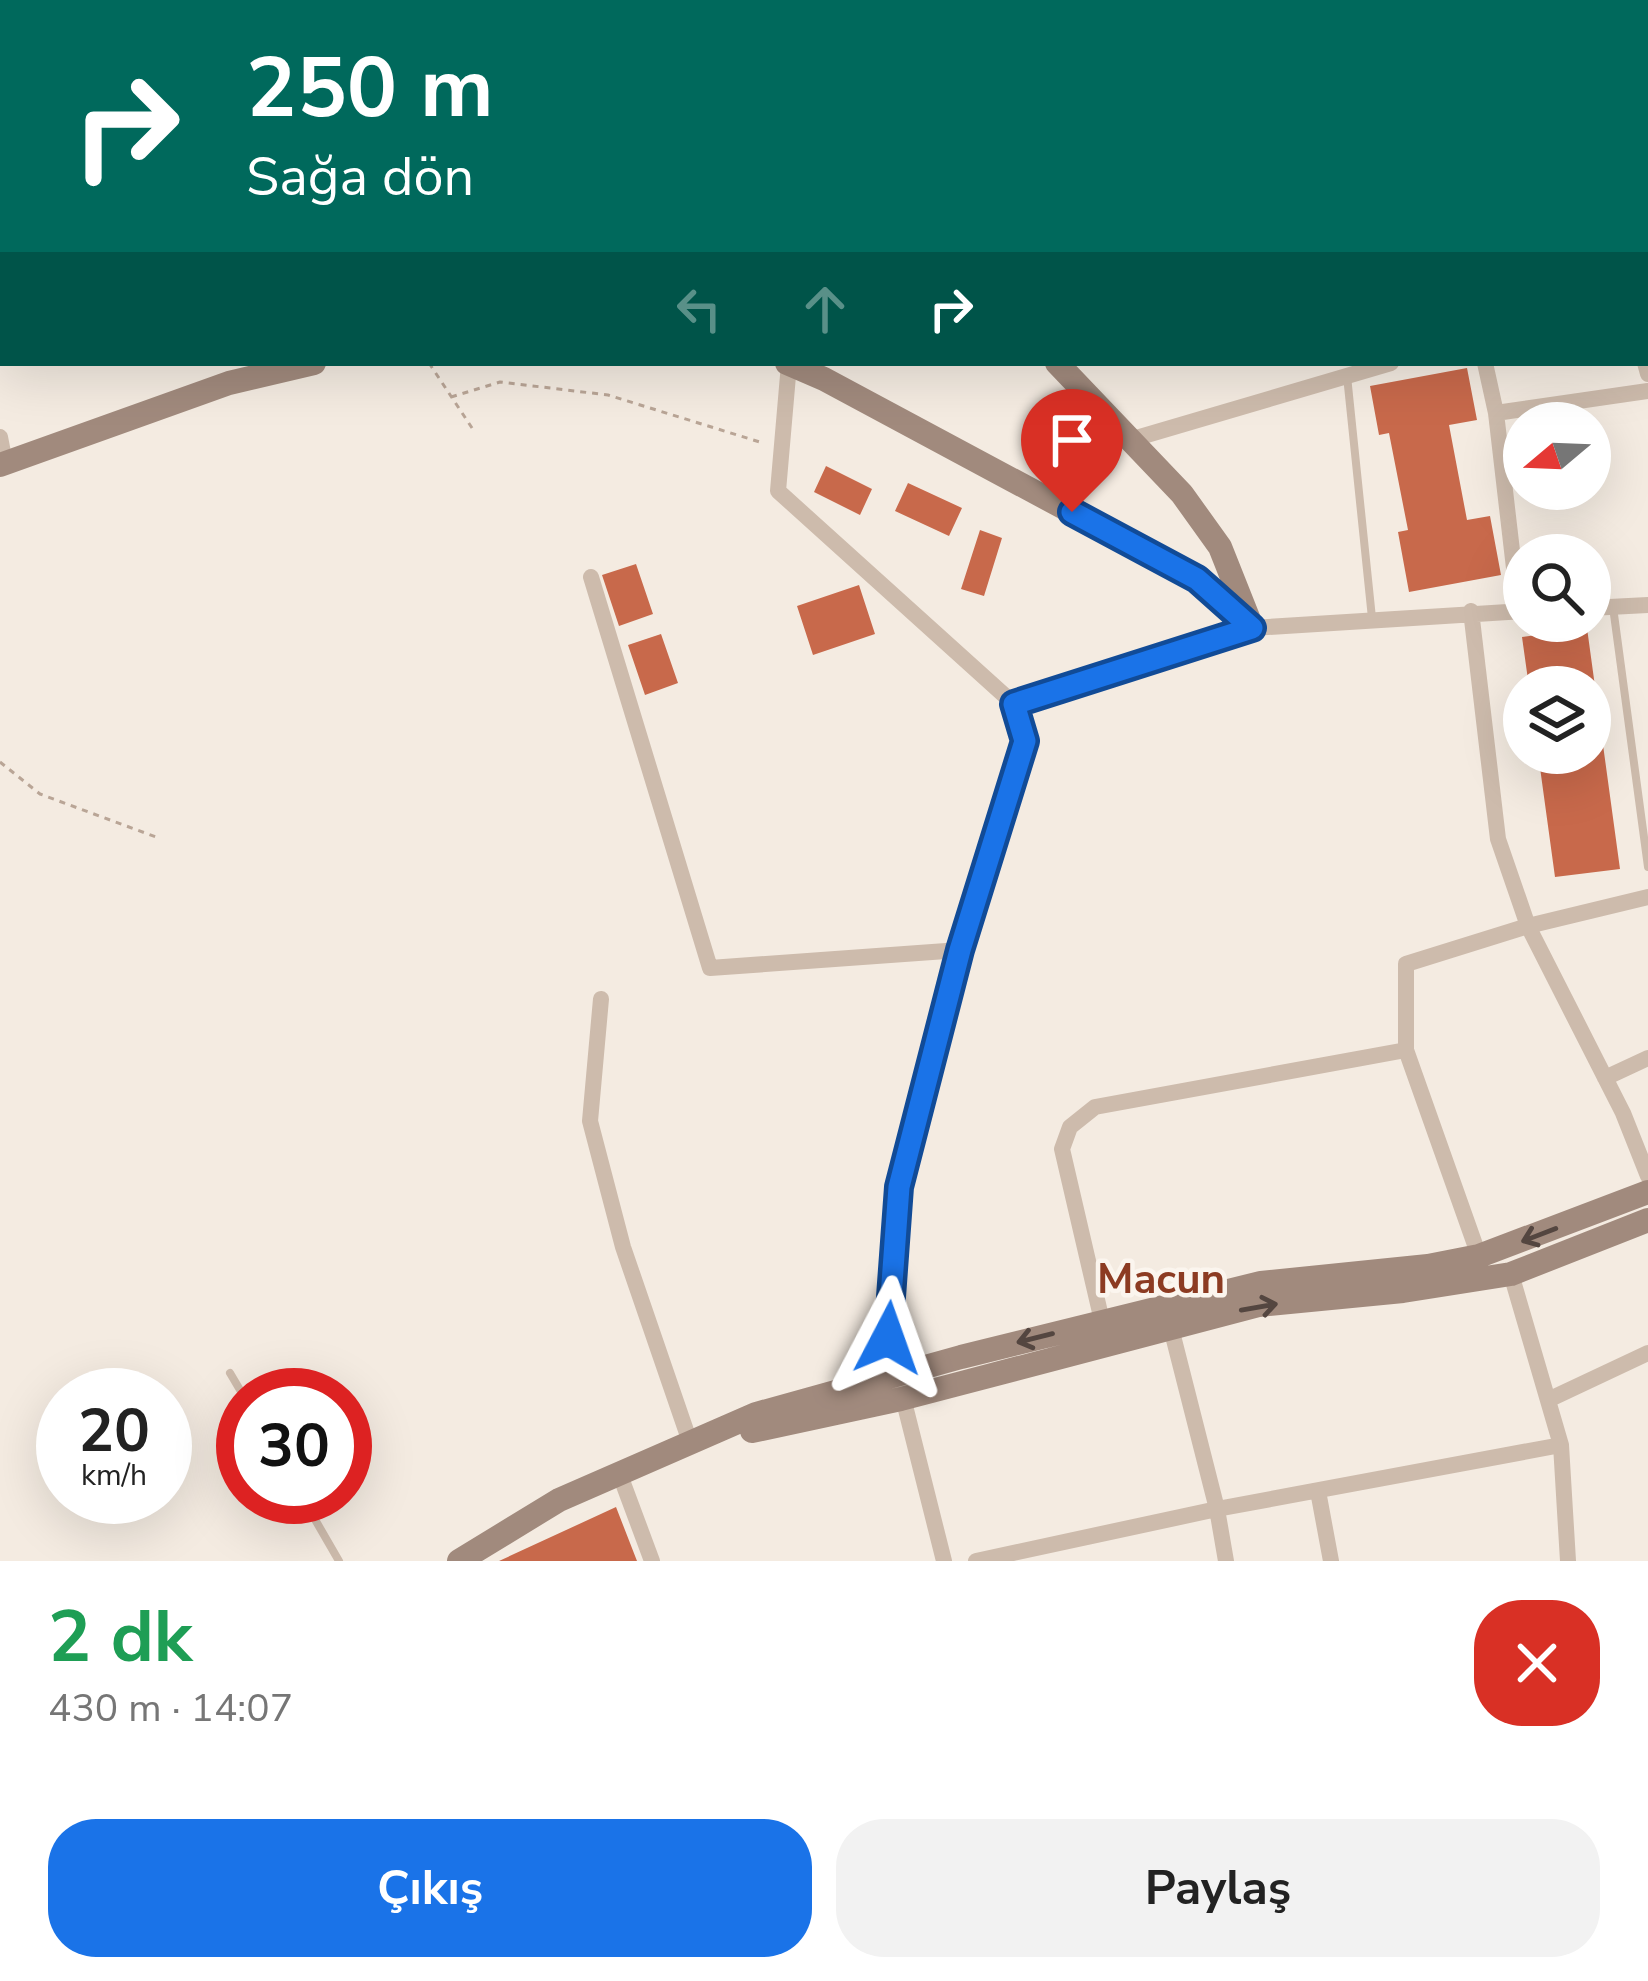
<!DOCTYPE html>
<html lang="tr">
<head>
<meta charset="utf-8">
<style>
  :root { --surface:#fff; --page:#f2f2f2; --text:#222; --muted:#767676; --accent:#1a73e8 }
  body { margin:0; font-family:"Nunito Sans",sans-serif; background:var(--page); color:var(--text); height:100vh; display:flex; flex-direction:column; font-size:45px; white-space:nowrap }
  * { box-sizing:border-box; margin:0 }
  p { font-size:39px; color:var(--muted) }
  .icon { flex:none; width:66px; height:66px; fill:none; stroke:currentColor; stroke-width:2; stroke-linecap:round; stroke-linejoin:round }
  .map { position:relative; height:1561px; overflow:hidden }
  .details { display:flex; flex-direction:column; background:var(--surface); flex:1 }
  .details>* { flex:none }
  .banner { position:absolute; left:0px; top:0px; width:1650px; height:366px; box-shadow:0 12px 48px #0002; background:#00695c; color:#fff; overflow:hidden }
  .needle { width:78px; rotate:251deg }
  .tools { position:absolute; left:1503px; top:402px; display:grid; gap:24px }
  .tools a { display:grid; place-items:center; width:108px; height:108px; border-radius:50%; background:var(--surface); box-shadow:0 12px 48px #0002; font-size:60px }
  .speed { position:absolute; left:36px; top:1368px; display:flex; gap:24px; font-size:60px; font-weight:700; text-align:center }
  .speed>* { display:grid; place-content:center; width:156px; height:156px; border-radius:50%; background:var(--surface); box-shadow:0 12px 48px #0002; line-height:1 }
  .speed small { font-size:30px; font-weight:400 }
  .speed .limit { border:18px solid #d22; background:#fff; color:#111 }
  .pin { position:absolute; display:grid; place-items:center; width:102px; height:102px; color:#fff; margin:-123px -51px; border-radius:50% 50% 50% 0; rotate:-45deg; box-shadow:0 0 12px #0007 }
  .pin .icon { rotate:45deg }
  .me { position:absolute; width:132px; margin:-66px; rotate:4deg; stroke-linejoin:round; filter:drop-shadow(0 0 9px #0008) }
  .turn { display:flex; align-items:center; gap:42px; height:252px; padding:0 48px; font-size:54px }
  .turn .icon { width:156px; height:156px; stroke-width:2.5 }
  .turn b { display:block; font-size:84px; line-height:102px }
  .lanes { display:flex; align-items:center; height:114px; padding:0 48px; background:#0003; justify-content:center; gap:60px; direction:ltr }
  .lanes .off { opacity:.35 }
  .round { display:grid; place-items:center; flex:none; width:126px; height:126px; border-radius:48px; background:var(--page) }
  .headline { display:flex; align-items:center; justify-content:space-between; height:204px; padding:0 48px }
  h1 { font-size:72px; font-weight:700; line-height:90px; color:#1e9e55 }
  .action { display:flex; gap:24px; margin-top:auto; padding:24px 48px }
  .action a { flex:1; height:138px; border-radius:48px; background:var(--accent); color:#fff; font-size:48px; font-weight:700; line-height:138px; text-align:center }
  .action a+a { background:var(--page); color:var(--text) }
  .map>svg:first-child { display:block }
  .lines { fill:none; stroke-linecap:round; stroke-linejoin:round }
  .stream { stroke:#7fb0b2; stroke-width:4.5 }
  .building { fill:#c8694b }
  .path { stroke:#b9a596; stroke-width:3; stroke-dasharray:6 6; stroke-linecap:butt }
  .lane { stroke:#cdbbac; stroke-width:8 }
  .street { stroke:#cdbbac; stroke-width:16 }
  .secondary { stroke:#a18a7d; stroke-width:24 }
  .oneway { stroke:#544640 }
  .route-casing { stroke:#114b97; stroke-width:30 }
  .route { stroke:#1a73e8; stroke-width:21 }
  .labels { text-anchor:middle; stroke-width:9; stroke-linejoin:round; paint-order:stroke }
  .district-label { font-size:42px; font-weight:bold; fill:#8c3b22; stroke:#fbf5ee }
</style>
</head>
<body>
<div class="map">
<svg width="1648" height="1561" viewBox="0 0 1648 1561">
  <rect width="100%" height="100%" fill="#f4ebe1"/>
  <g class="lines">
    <!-- stream -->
    <path class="stream" d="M1186,0L1190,3
      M1647,120L1648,119"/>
  </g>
  <!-- building -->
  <path class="building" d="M1467,368L1477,420L1449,425L1467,520L1490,516L1501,575L1409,592L1398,532L1408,530L1389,433L1379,435L1370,386Z
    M826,466L872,489L860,515L814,492Z
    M908,483L962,508L949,536L895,511Z
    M980,530L1002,538L984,596L961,589Z
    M636,564L653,614L619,626L602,575Z
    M859,585L875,634L813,655L797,606Z
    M1587,628L1620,869L1555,877L1538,753H1590V687H1529L1522,637Z
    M661,634L678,683L645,695L628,645Z
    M616,1507L637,1561H499Z"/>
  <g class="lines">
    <!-- path -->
    <path class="path" d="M429,363L474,431
      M451,397L500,382L608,395L763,443
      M0,762L40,794L156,837"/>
    <!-- lane -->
    <path class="lane" d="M769,0L775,3
      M749,3L750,0
      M1647,141H1648
      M1347,376L1372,618
      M1613,607L1648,867
      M230,1373L243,1395
      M302,1497L339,1561"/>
    <!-- street -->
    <path class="street" d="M1458,0L1459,3
      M1485,363L1496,413
      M1645,363L1648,374
      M789,364L778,491L1014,704L1252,628L1524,611
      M0,437L5,463
      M1133,439L1391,363
      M591,577L710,968L960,950
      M1590,608L1648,605
      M1471,611L1498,839L1528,926L1623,1113L1648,1176
      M1519,611L1496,413L1648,391
      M601,999L590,1121L623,1247L691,1445
      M1605,1078L1648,1058
      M1479,1256L1406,1050V964L1528,926L1648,897
      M1511,1274L1561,1445L1568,1561
      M1102,1321L1062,1149L1070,1127L1095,1107L1406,1050
      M1171,1328L1217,1509L1226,1561
      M1548,1400L1648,1353
      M620,1475L652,1561
      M1318,1491L1331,1561
      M944,1561L888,1338L899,1187L960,950L1025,741L1014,704
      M976,1561L1217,1509L1561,1445"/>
    <!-- secondary -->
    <path class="secondary" d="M821,0V3
      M1214,0L1218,3
      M1647,100H1648
      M787,363L824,379L1197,579L1252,628
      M1057,363L1182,494L1220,547L1249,620
      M0,465L229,383L314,363
      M752,1431L901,1399L1259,1305L1403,1291L1511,1274L1648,1220
      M459,1561L559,1500L756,1414L961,1357L1261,1283L1428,1266L1479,1256L1648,1192"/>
  </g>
  <!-- one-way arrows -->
  <defs><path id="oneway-shaft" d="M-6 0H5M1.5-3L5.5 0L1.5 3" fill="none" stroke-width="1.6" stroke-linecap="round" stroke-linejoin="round" transform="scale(3)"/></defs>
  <g class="oneway">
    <use href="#oneway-shaft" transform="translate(1539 1235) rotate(159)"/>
    <use href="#oneway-shaft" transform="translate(1259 1307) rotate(-10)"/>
    <use href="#oneway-shaft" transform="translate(1035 1338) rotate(166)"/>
  </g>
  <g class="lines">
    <defs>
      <path id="route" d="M888,1338L899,1187L960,950L1025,741L1014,704L1252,628L1197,579L1072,512"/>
    </defs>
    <!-- route casing -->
    <use href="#route" class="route-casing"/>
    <!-- route -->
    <use href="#route" class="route"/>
  </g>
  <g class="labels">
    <!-- district labels -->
    <g class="district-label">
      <text x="1161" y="1293">Macun</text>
    </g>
  </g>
</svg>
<div class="tools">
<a><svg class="needle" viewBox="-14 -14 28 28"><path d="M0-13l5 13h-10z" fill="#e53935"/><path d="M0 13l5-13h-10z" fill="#767676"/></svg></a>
<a><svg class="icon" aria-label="search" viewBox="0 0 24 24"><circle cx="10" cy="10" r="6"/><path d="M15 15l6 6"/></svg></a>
<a><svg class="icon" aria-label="layers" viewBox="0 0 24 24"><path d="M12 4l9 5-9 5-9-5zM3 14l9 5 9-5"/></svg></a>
</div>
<div class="speed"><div>20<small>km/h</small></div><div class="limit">30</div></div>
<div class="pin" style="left:1072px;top:512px;background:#d93025"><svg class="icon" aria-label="arrive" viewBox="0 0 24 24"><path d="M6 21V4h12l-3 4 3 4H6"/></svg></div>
<svg class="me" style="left:888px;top:1338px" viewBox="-20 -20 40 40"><path d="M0-17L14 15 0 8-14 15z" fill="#1a73e8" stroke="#fff" stroke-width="4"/></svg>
<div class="banner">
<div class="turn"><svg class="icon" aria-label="right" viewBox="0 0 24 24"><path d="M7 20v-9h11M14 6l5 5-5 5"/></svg><div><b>250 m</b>Sağa dön</div></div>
<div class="lanes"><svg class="icon off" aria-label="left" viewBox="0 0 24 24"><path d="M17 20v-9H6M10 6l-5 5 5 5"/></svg><svg class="icon off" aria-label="ahead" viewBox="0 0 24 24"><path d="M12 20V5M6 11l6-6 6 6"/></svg><svg class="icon" aria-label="right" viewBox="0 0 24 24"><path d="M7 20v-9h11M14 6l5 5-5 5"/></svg></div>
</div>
</div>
<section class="details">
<div class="headline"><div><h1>2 dk</h1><p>430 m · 14:07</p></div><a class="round" style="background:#d93025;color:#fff"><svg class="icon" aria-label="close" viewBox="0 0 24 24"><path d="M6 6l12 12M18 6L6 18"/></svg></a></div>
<div class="action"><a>Çıkış</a><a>Paylaş</a></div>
</section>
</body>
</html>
